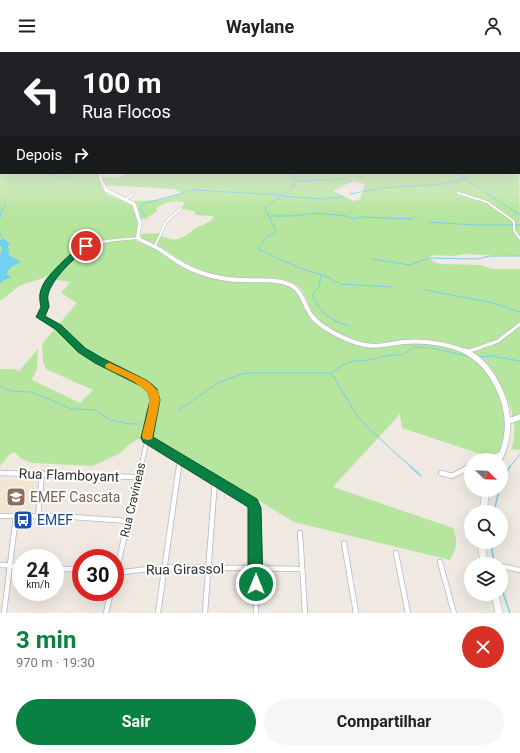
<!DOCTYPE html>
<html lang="pt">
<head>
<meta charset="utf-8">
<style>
  :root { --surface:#fff; --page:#f6f6f6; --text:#202124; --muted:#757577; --accent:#0b8043 }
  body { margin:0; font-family:Roboto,sans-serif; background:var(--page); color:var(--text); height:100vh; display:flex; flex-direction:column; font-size:15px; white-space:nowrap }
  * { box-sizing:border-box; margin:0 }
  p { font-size:13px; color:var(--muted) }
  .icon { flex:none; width:22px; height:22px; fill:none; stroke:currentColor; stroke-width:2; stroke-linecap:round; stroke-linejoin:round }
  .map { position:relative; height:561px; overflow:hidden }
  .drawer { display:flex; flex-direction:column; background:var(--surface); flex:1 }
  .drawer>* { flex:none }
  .hud { position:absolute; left:0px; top:0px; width:520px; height:122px; box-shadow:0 4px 16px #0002; background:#202124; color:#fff; overflow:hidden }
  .needle { width:26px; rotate:113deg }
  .controls { position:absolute; left:464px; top:401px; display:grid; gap:8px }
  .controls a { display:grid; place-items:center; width:44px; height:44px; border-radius:50%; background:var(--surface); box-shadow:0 4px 16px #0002; font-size:20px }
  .speed { position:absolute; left:12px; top:497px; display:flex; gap:8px; font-size:20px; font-weight:700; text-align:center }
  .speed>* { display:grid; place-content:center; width:52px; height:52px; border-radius:50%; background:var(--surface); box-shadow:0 4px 16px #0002; line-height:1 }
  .speed small { font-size:10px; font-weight:400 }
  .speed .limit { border:6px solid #d22; background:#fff; color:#111 }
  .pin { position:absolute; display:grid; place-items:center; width:34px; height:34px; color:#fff; margin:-17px; border:2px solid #fff; border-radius:50%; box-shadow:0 1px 4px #0007 }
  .me { position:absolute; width:44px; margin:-22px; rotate:0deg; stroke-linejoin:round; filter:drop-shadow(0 0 3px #0008) }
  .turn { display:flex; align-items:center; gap:14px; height:84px; padding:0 16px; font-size:18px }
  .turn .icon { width:52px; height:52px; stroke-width:2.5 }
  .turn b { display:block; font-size:28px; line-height:34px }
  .then { display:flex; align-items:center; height:38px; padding:0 16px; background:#0003; gap:8px; font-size:15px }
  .round { display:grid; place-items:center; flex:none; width:42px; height:42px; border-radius:21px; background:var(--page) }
  .head { display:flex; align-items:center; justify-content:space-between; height:68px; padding:0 16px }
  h1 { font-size:24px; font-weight:700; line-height:30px; color:var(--accent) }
  .button { display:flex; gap:8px; margin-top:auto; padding:8px 16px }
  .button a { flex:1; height:46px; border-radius:24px; background:var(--accent); color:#fff; font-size:16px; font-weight:700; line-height:46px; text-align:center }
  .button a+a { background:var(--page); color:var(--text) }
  header { display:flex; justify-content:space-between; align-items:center; height:52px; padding:0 16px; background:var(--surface); font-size:18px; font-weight:700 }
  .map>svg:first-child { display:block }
  .education { fill:#f0e6d1 }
  .green { fill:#b6e59e; fill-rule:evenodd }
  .water { fill:#75cff0 }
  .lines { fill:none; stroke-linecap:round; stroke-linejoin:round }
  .stream-far1 { stroke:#75cff0; stroke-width:1 }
  .stream { stroke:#75cff0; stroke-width:1.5 }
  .street-far3-casing { stroke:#b4b7c1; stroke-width:3 }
  .street-far2-casing { stroke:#b4b7c1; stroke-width:4.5 }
  .street-far1-casing { stroke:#b4b7c1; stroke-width:5 }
  .street-casing { stroke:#b4b7c1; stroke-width:6 }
  .secondary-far4-casing { stroke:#b4b7c1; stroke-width:3.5 }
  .secondary-far3-casing { stroke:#b4b7c1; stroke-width:4.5 }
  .secondary-far2-casing { stroke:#b4b7c1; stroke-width:5.5 }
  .secondary-far1-casing { stroke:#b4b7c1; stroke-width:7 }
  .secondary-casing { stroke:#b4b7c1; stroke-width:8 }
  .street-far3 { stroke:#fff; stroke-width:2 }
  .street-far2 { stroke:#fff; stroke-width:3 }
  .street-far1 { stroke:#fff; stroke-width:3.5 }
  .street { stroke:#fff; stroke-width:4.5 }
  .secondary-far4 { stroke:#fff; stroke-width:2.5 }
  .secondary-far3 { stroke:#fff; stroke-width:3.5 }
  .secondary-far2 { stroke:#fff; stroke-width:4 }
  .secondary-far1 { stroke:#fff; stroke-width:5.5 }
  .secondary { stroke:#fff; stroke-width:7 }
  .route { fill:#0b8043; stroke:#07532c }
  .slow { fill:#f59e0b }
  .labels { text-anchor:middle; stroke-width:4; stroke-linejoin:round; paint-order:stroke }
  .street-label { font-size:12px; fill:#2e2e2e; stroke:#fff }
  .near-street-label { font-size:14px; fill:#2e2e2e; stroke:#fff }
  .near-education-label { font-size:14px; fill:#785e54; stroke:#fff; text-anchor:start }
  .near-transit-label { font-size:14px; fill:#164399; stroke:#fff; text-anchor:start }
</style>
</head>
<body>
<header><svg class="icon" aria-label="menu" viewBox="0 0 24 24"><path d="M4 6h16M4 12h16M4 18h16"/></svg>Waylane<svg class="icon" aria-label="person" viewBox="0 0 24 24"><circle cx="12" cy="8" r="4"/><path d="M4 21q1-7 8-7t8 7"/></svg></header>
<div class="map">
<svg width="520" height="561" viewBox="0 0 520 561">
  <rect width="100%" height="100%" fill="#efe9e1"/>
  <!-- education -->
  <path class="education" d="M0,428H35L29,463H0Z"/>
  <!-- green -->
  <path class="green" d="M0,84L1,121H99C98,127 102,137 106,142L132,153L138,172L136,189L154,195L179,211L212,224L269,229L291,233L296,239L311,267L318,273L361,294L421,291L439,293L468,301L487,320L499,344L505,360L507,380L501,399L487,404L402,376L400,362L333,435L453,476C458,489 457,496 450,508L294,470L215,422L151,385L138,387L130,392L119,402L92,414L33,411L22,407L14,400L9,403L0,414V317H13L19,319L38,297L37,317L32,328L80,351L93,338L46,317L43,309L42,292L77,251L61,241L70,230L52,227L61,217L46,225L19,234L0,249Z
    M519,84L520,204L465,202L451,204L434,203L429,205L434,210L441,212L480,213L493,217H520V398L511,397C518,380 513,358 505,342C499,330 493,316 482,306C467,293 428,285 408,287C389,289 372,295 354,288C342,283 324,275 315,265C308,255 306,238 295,232C280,222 252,228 235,226C221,224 204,220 191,214C181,210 173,202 163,197C156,193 148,191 141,188V182L163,181L161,184C177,190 180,188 193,178C199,174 207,172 213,167V164L196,163L194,159L181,157L184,152V150C174,148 164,150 156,156L157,159L146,167H141L136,152L133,149L156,148L182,141L174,137L105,133L102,125C111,124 118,129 126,121H519ZM353,129L365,132L360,147L354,149L333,139Z"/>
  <!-- water -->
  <path class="water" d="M5,187L10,192L8,194L9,204L19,208L20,211L11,215L6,222L11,225L3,229L0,232V204L2,196L0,193V188Z"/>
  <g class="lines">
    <!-- stream-far1 -->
    <path class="stream-far1" d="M50,121L60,127L69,124L70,121
      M293,121L295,124L293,135L265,156L276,179L267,185L258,197L297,215L328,225L340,232L392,235
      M456,121L520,163
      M295,129L342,127L351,129
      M350,142L382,136L442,132L465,127
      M282,144L321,147L343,145
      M145,163L140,156L143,152L193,138L281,143
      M270,164H294L314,161L347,164L353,167L362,165L412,167
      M0,166L1,159L6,152L5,150
      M429,170L474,173H520
      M0,181L3,188
      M371,207L410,213L429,206L477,207L490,204H520
      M321,224L319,235L312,242C319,261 330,268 349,274
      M425,238L489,250L520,260
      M477,305L492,304L520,309
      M332,322L356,362L368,376L411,415
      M0,335L11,339L31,340L72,357L96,358L110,368L130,372H139
      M179,358L218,331L245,321H332L341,314L353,309L369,308L390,303H402L414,295L432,296L468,304
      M510,415L520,402"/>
    <!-- stream -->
    <path class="stream" d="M410,414L421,424
      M501,433L510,414
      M494,460L499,438
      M491,490L494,512
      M501,535L510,561"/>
    <defs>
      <path id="street-far3" d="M458,141L487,150L512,168L514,170V178L520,187
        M126,147L134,141
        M155,194L166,170L181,156
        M66,210C89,187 108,189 138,186"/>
      <path id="street-far2" d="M67,209L50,227L44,238L46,253L40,265L58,275L77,295L84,300
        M467,300L498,289L520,272"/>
      <path id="street-far1" d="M83,299L149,334C154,341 155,348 154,357L141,415
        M467,300L470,299
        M147,387L193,415
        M483,408L501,402
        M179,415L180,407
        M469,415L471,414"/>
      <path id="street" d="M192,414L253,451L255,456L256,561
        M0,421L137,425
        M441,421L452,424L471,414
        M0,464H59L128,469
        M38,465L42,421
        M300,481L305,561
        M344,491L356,561
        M396,501L408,561
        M440,510L454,561
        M484,511L492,512
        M0,513L21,514
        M501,514L520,518
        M55,516L81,518
        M115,521L165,515L302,517
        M115,525L141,414
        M4,561L16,464
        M106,561L111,540
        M158,561L179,414
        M205,561L215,428"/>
      <path id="secondary-far4" d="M100,121L101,128L107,139"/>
      <path id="secondary-far3" d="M106,138L134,152L140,171L138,183L139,187L159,197L178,210"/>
      <path id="secondary-far2" d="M177,209C195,221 220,228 243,228C259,229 276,226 291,233C302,239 304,253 311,263C320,276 349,290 365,293C379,296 391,291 404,290C425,288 448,292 467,300"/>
      <path id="secondary-far1" d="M465,299C492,312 511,351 507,382C506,391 503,400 499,408
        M509,369L520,365"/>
      <path id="secondary" d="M483,460L486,438
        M481,490L484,512
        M495,542L499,561"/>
    </defs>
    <!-- street-far3 casing -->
    <use href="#street-far3" class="street-far3-casing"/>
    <!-- street-far2 casing -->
    <use href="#street-far2" class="street-far2-casing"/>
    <!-- street-far1 casing -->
    <use href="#street-far1" class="street-far1-casing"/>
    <!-- street casing -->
    <use href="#street" class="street-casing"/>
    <!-- secondary-far4 casing -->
    <use href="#secondary-far4" class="secondary-far4-casing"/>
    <!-- secondary-far3 casing -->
    <use href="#secondary-far3" class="secondary-far3-casing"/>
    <!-- secondary-far2 casing -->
    <use href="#secondary-far2" class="secondary-far2-casing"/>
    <!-- secondary-far1 casing -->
    <use href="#secondary-far1" class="secondary-far1-casing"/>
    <!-- secondary casing -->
    <use href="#secondary" class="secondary-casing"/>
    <!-- street-far3 -->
    <use href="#street-far3" class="street-far3"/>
    <!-- street-far2 -->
    <use href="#street-far2" class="street-far2"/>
    <!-- street-far1 -->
    <use href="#street-far1" class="street-far1"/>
    <!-- street -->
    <use href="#street" class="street"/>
    <!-- secondary-far4 -->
    <use href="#secondary-far4" class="secondary-far4"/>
    <!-- secondary-far3 -->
    <use href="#secondary-far3" class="secondary-far3"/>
    <!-- secondary-far2 -->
    <use href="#secondary-far2" class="secondary-far2"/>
    <!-- secondary-far1 -->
    <use href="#secondary-far1" class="secondary-far1"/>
    <!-- secondary -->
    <use href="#secondary" class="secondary"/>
  </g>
  <!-- sky -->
  <linearGradient id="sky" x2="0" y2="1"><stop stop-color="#7abfeb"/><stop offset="0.52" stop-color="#f8f5f2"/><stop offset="1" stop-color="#f8f5f2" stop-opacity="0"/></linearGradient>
  <rect width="520" height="162" fill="url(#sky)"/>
  <!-- route -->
  <path class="route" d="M86,191L89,192V195C75,205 52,226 48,243C47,247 49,251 49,255L45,264L61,273L85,296L102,306L148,329L157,337L160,348L153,385L257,447L261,456L263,532L261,537L256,539L250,537L248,532V455L143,390L141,386L150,348L148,341L141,334L95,311L78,300L55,277L36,265L41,255C39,246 39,240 44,231C48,223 77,194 86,191Z"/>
  <!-- slow -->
  <path class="slow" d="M110,311L148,329L158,339L160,348L152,387L148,388L143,387L142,384C144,373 150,357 149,346C148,333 117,322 106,316L105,314L106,312Z"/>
  <!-- icons -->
  <defs>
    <symbol id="school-square" viewBox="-11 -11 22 22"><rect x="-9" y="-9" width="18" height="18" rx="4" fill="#8d6e63" stroke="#fff"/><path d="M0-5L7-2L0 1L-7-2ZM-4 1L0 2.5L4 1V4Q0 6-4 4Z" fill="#fff"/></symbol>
    <symbol id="bus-square" viewBox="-11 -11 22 22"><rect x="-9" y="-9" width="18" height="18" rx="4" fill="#1a4fb4" stroke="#fff"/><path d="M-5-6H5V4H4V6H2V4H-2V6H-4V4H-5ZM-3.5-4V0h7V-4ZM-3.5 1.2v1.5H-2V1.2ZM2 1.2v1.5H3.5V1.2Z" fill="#fff"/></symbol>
  </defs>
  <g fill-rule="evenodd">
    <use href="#school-square" x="5" y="434" width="22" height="22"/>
    <use href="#bus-square" x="12" y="457" width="22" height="22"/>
  </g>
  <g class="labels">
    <!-- street labels -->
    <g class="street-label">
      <text transform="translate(133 448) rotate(-77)" y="4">Rua Cravíneas</text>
    </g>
    <!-- near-street labels -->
    <g class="near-street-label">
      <text transform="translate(69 423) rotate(2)" y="5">Rua Flamboyant</text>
      <text transform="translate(185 517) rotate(-1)" y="5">Rua Girassol</text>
    </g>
    <!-- near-education labels -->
    <g class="near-education-label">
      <text x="30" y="450">EMEF Cascata</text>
    </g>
    <!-- near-transit labels -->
    <g class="near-transit-label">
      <text x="37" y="473">EMEF</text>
    </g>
  </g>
</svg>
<div class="controls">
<a><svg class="needle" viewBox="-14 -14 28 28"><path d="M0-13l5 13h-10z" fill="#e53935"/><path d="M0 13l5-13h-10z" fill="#757577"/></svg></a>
<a><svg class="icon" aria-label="search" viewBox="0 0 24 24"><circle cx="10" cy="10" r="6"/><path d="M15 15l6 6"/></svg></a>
<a><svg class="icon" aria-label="layers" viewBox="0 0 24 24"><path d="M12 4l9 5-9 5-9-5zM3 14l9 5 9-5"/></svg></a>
</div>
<div class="speed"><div>24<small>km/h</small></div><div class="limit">30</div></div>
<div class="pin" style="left:86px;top:194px;background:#d93025"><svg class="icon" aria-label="arrive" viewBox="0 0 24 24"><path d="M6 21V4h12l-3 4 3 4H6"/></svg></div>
<svg class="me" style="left:256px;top:532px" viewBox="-20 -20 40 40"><circle r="17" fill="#0b8043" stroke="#fff" stroke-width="3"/><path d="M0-11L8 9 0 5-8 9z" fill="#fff"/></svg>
<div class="hud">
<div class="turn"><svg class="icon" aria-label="left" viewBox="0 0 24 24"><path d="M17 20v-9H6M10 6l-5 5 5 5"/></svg><div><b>100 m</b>Rua Flocos</div></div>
<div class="then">Depois<svg class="icon" aria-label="right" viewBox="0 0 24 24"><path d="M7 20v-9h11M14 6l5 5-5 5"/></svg></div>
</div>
</div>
<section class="drawer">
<div class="head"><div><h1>3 min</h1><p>970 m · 19:30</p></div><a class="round" style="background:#d93025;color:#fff"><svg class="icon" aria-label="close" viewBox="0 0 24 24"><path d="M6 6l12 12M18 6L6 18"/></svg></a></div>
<div class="button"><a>Sair</a><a>Compartilhar</a></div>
</section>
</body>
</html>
